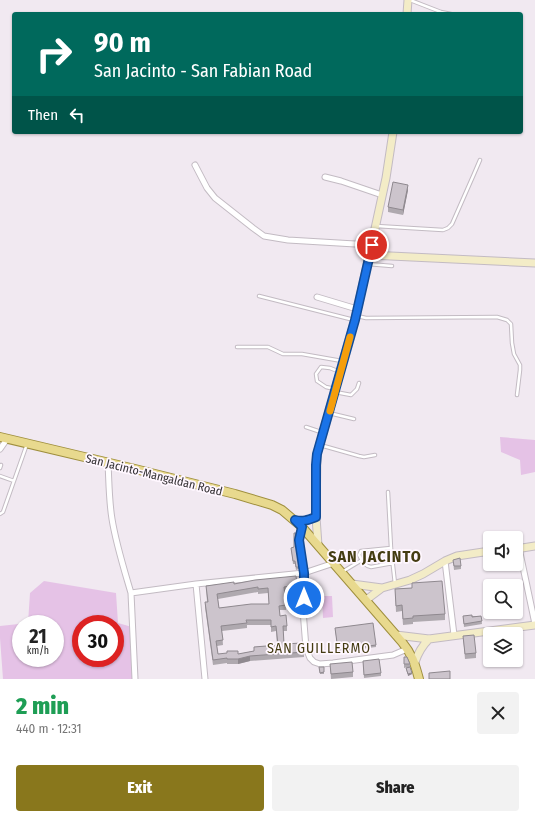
<!DOCTYPE html>
<html lang="en">
<head>
<meta charset="utf-8">
<style>
  :root { --surface:#fff; --page:#f2f2f2; --text:#222; --muted:#767676; --accent:#89771c }
  body { margin:0; font-family:"Fira Sans Condensed",sans-serif; background:var(--page); color:var(--text); height:100vh; display:flex; flex-direction:column; font-size:15px; white-space:nowrap }
  * { box-sizing:border-box; margin:0 }
  p { font-size:13px; color:var(--muted) }
  .icon { flex:none; width:22px; height:22px; fill:none; stroke:currentColor; stroke-width:2; stroke-linecap:round; stroke-linejoin:round }
  .map { position:relative; height:679px; overflow:hidden }
  .side { display:flex; flex-direction:column; background:var(--surface); flex:1 }
  .side>* { flex:none }
  .guide { position:absolute; left:12px; top:12px; width:511px; height:122px; border-radius:4px; box-shadow:0 1px 3px #0004; background:#00695c; color:#fff; overflow:hidden }
  .fabs { position:absolute; left:483px; top:531px; display:grid; gap:8px }
  .fabs a { display:grid; place-items:center; width:40px; height:40px; border-radius:4px; background:var(--surface); box-shadow:0 1px 3px #0004; font-size:20px }
  .speed { position:absolute; left:12px; top:615px; display:flex; gap:8px; font-size:20px; font-weight:700; text-align:center }
  .speed>* { display:grid; place-content:center; width:52px; height:52px; border-radius:50%; background:var(--surface); box-shadow:0 1px 3px #0004; line-height:1 }
  .speed small { font-size:10px; font-weight:400 }
  .speed .limit { border:6px solid #d22; background:#fff; color:#111 }
  .pin { position:absolute; display:grid; place-items:center; width:34px; height:34px; color:#fff; margin:-17px; border:2px solid #fff; border-radius:50%; box-shadow:0 1px 4px #0007 }
  .me { position:absolute; width:44px; margin:-22px; rotate:0deg; stroke-linejoin:round; filter:drop-shadow(0 0 3px #0008) }
  .turn { display:flex; align-items:center; gap:14px; height:84px; padding:0 16px; font-size:18px }
  .turn .icon { width:52px; height:52px; stroke-width:2.5 }
  .turn b { display:block; font-size:28px; line-height:34px }
  .then { display:flex; align-items:center; height:38px; padding:0 16px; background:#0003; gap:8px; font-size:15px }
  .round { display:grid; place-items:center; flex:none; width:42px; height:42px; border-radius:4px; background:var(--page) }
  .head { display:flex; align-items:center; justify-content:space-between; height:68px; padding:0 16px }
  h1 { font-size:24px; font-weight:800; line-height:30px; color:#1e9e55 }
  .primary-button { display:flex; gap:8px; margin-top:auto; padding:8px 16px }
  .primary-button a { flex:1; height:46px; border-radius:4px; background:var(--accent); color:#fff; font-size:16px; font-weight:800; line-height:46px; text-align:center }
  .primary-button a+a { background:var(--page); color:var(--text) }
  .map>svg:first-child { display:block }
  .green { fill:#e5c2e6; fill-rule:evenodd }
  .lines { fill:none; stroke-linecap:round; stroke-linejoin:round }
  .lane-casing { stroke:#c3bbc3; stroke-width:4.5 }
  .street-casing { stroke:#c3bbc3; stroke-width:7 }
  .secondary-casing { stroke:#c3bbc3; stroke-width:9 }
  .primary-casing { stroke:#9f8f3e; stroke-width:10 }
  .lane { stroke:#fff; stroke-width:2.5 }
  .street { stroke:#fff; stroke-width:5 }
  .secondary { stroke:#f3ecc7; stroke-width:7 }
  .primary { stroke:#e8d98e; stroke-width:8 }
  .wall { fill:#afa9af; fill-rule:evenodd }
  .shaded-wall { fill:#8f898f }
  .building { fill:#ccc4cc; stroke:#8f898f; fill-rule:evenodd }
  .route-casing { stroke:#114b97; stroke-width:10 }
  .route { stroke:#1a73e8; stroke-width:7 }
  .slow { stroke:#f59e0b; stroke-width:7 }
  .labels { text-anchor:middle; stroke-width:3.5; stroke-linejoin:round; paint-order:stroke }
  .street-label { font-size:12px; fill:#363336; stroke:#fff7ff }
  .quarter-label { font-size:14px; letter-spacing:1px; fill:#443c12; stroke:#fff7ff }
  .district-label { font-size:16px; font-weight:bold; letter-spacing:1px; fill:#443c12; stroke:#fff7ff }
</style>
</head>
<body>
<div class="map">
<svg width="535" height="679" viewBox="0 0 535 679">
  <rect width="100%" height="100%" fill="#f1e9f1"/>
  <!-- green -->
  <path class="green" d="M500,437L535,440V472L521,475L520,460L501,452Z
    M44,581L116,593L118,623L132,627L134,679H3L0,638V626L28,623L30,593ZM21,624H55V658H21ZM81,624H115V658H81Z
    M322,596H332L333,617L323,618Z"/>
  <g class="lines">
    <defs>
      <path id="lane" d="M410,0L441,12L451,14
        M376,226L443,230L448,228L452,224L474,174L480,160
        M368,264L392,266
        M259,296L354,320
        M357,316L366,318L497,317L507,320L511,324L512,343L514,354L520,365V370L517,395
        M237,347H268L283,354H302L342,361
        M335,389L326,387L317,381L316,374L321,367L330,368L340,372
        M335,392L351,395L357,389L359,383
        M329,413L354,419
        M306,427L321,432
        M320,445L359,456L364,457L375,455
        M0,468L1,465
        M0,476L14,481
        M388,492L391,548L395,584
        M0,514L3,512L27,444
        M391,548L361,551L359,555C362,560 364,566 371,567L393,563
        M342,572L362,560"/>
      <path id="street" d="M195,165L207,188L215,198L253,228L264,236L288,240L372,245
        M325,177L341,181L382,195
        M317,297L357,309
        M0,449L7,439
        M108,463C109,482 109,501 112,519C116,544 124,569 131,593L196,584L304,573L334,563
        M302,527L299,540L304,573L303,610L306,648L310,658L314,662L320,664L333,663L393,655L407,649
        M519,548L535,624
        M445,561L454,635
        M196,584L205,679
        M131,593L135,679"/>
      <path id="secondary" d="M407,14L408,0
        M370,255L535,263
        M295,520C303,522 308,520 316,517
        M318,545L316,517L317,454L356,316L386,178L393,132
        M516,549L535,546
        M352,584L382,588
        M366,600L382,588L410,580L423,574L445,561L457,556L490,551
        M396,635L429,639L535,625
        M415,662C418,653 422,646 429,639"/>
      <path id="primary" d="M0,437L135,469L235,494L272,505L282,510L302,527L402,642C412,654 415,664 419,679"/>
    </defs>
    <!-- lane casing -->
    <use href="#lane" class="lane-casing"/>
    <!-- street casing -->
    <use href="#street" class="street-casing"/>
    <!-- secondary casing -->
    <use href="#secondary" class="secondary-casing"/>
    <!-- primary casing -->
    <use href="#primary" class="primary-casing"/>
    <!-- lane -->
    <use href="#lane" class="lane"/>
    <!-- street -->
    <use href="#street" class="street"/>
    <!-- secondary -->
    <use href="#secondary" class="secondary"/>
    <!-- primary -->
    <use href="#primary" class="primary"/>
  </g>
  <!-- wall -->
  <path class="wall" d="M408,190L403,215L388,212V207Z
    M294,533L296,536L295,539L299,569L296,570L295,564H293L291,548L294,547Z
    M453,560L461,566V569L454,570Z
    M412,583L445,614V620L413,622V624L403,625L402,611L396,612L395,589L412,588Z
    M234,584L297,585V590L285,592L286,610H279L280,616L287,626V631H283L284,644L304,652V657L250,661L238,664H227V663L213,665L205,607V602H207L206,586ZM258,592V594L268,593L269,604L219,608L218,599ZM247,625H271V632L276,631L277,645L254,647V651L238,654H218L217,646L223,645L222,631L247,628Z
    M463,616H481L482,624L464,627Z
    M335,629L376,645V647L338,652Z
    M463,636L476,653V658L465,659Z
    M404,657L410,664V667L412,674L408,676L406,669V668L408,667L404,668Z
    M363,661L381,673V676L364,678Z
    M330,664L353,672V677L331,679Z
    M319,667H324V674H320Z"/>
  <!-- shaded-wall -->
  <path class="shaded-wall" d="M408,185V190L403,215V210Z
    M250,656V661L238,664V659Z
    M412,673V674L408,676V674Z"/>
  <!-- building -->
  <path class="building" d="M393,182L408,185L403,210L388,207Z
    M294,533H296L295,538L299,567H296L295,561H293L291,548L294,547Z
    M460,558L461,566H454L453,560Z
    M296,576L297,585L284,587L286,605L279,606L280,616L286,615L287,626H283L284,644L302,643L304,652L250,656L238,659H227V658L213,660L205,602H208L206,586L234,582V584L255,580ZM258,587V589L268,588L269,604H251L219,608L217,594ZM246,620H271V627L276,626L278,645L254,647V651L238,654V651H227V653L218,654L216,641L223,640L221,626L247,623Z
    M442,581L445,614L413,616V618L403,619L402,605L396,606L395,589L412,588V583Z
    M472,615V617L481,616L482,621L464,624L463,616Z
    M373,623L376,645L338,650L335,628Z
    M510,630V634H501V631Z
    M474,635L476,653L465,654L463,636Z
    M404,657H407L410,664H404Z
    M379,659L381,673L364,675L363,661Z
    M352,662L353,672L331,674L330,664Z
    M319,667H324V672L320,673Z
    M410,667L412,673L408,674L406,668Z
    M450,671V679H429V673Z"/>
  <g class="lines">
    <defs>
      <path id="route" d="M304,598V573L299,540L302,527L295,520C303,522 308,520 316,517V465L317,454L355,320L372,245"/>
    </defs>
    <!-- route casing -->
    <use href="#route" class="route-casing"/>
    <!-- route -->
    <use href="#route" class="route"/>
    <!-- slow -->
    <path class="slow" d="M330,411L350,337"/>
  </g>
  <g class="labels">
    <!-- street labels -->
    <g class="street-label">
      <text transform="translate(154 475) rotate(14)" y="4">San Jacinto-Mangaldan Road</text>
    </g>
    <!-- quarter labels -->
    <g class="quarter-label">
      <text x="319" y="653">SAN GUILLERMO</text>
    </g>
    <!-- district labels -->
    <g class="district-label">
      <text x="375" y="562">SAN JACINTO</text>
    </g>
  </g>
</svg>
<div class="fabs">
<a><svg class="icon" aria-label="sound" viewBox="0 0 24 24"><path d="M4 9h4l5-4v14l-5-4H4zM17 9q2 3 0 6"/></svg></a>
<a><svg class="icon" aria-label="search" viewBox="0 0 24 24"><circle cx="10" cy="10" r="6"/><path d="M15 15l6 6"/></svg></a>
<a><svg class="icon" aria-label="layers" viewBox="0 0 24 24"><path d="M12 4l9 5-9 5-9-5zM3 14l9 5 9-5"/></svg></a>
</div>
<div class="speed"><div>21<small>km/h</small></div><div class="limit">30</div></div>
<div class="pin" style="left:372px;top:245px;background:#d93025"><svg class="icon" aria-label="arrive" viewBox="0 0 24 24"><path d="M6 21V4h12l-3 4 3 4H6"/></svg></div>
<svg class="me" style="left:304px;top:598px" viewBox="-20 -20 40 40"><circle r="17" fill="#1a73e8" stroke="#fff" stroke-width="3"/><path d="M0-11L8 9 0 5-8 9z" fill="#fff"/></svg>
<div class="guide">
<div class="turn"><svg class="icon" aria-label="right" viewBox="0 0 24 24"><path d="M7 20v-9h11M14 6l5 5-5 5"/></svg><div><b>90 m</b>San Jacinto - San Fabian Road</div></div>
<div class="then">Then<svg class="icon" aria-label="left" viewBox="0 0 24 24"><path d="M17 20v-9H6M10 6l-5 5 5 5"/></svg></div>
</div>
</div>
<section class="side">
<div class="head"><div><h1>2 min</h1><p>440 m · 12:31</p></div><a class="round"><svg class="icon" aria-label="close" viewBox="0 0 24 24"><path d="M6 6l12 12M18 6L6 18"/></svg></a></div>
<div class="primary-button"><a>Exit</a><a>Share</a></div>
</section>
</body>
</html>
